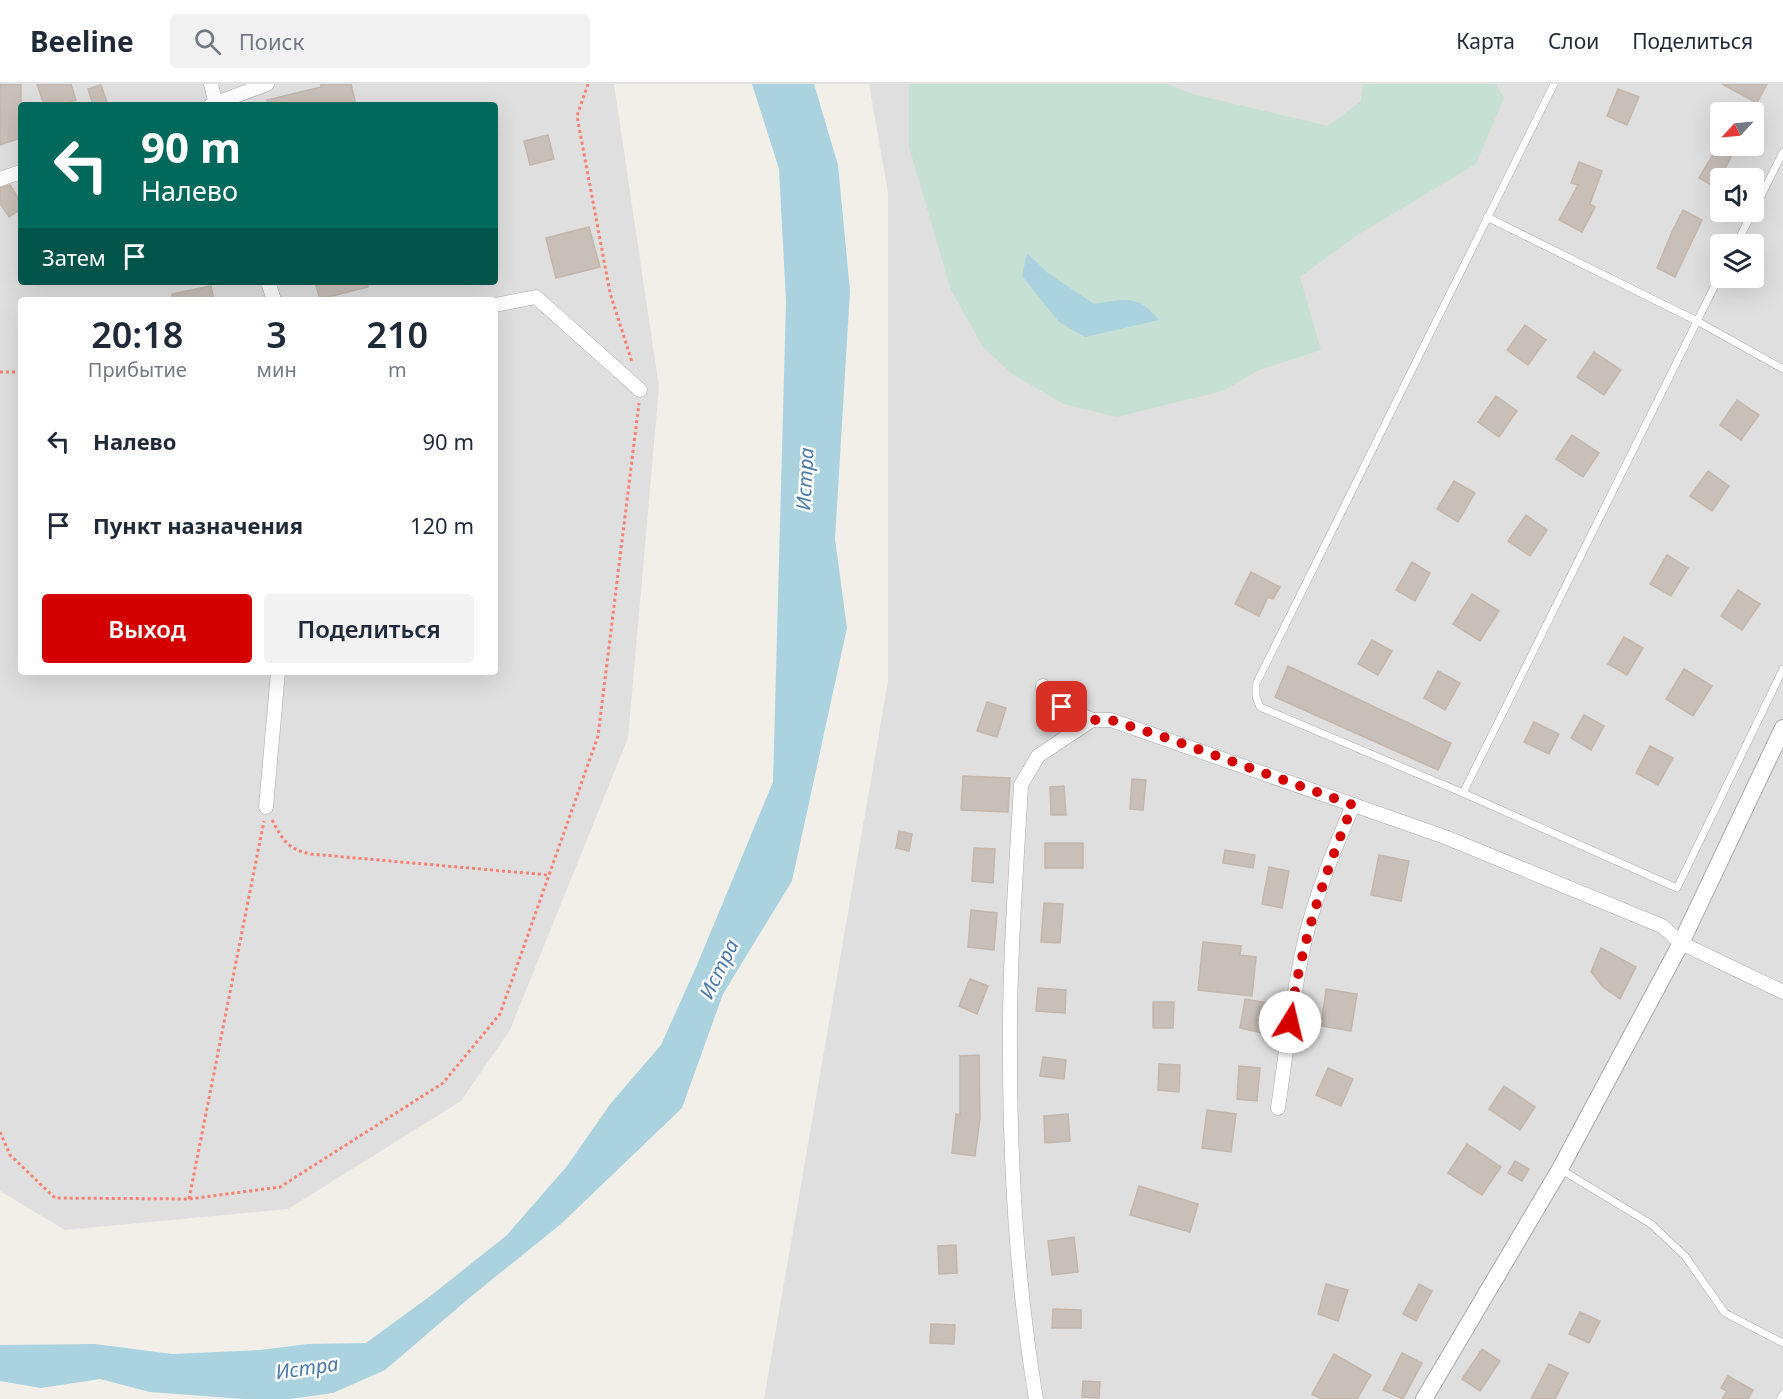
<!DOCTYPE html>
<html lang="ru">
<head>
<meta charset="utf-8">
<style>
  :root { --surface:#fff; --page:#f2f2f3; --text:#1f2937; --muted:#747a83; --line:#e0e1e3; --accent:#d40000 }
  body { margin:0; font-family:"Noto Sans",sans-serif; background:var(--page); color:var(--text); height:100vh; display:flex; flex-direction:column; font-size:22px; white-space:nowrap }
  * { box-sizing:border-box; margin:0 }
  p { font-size:20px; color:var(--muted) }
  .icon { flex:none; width:33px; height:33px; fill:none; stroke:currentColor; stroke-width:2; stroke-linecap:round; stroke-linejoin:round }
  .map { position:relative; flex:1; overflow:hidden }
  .sheet { position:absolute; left:18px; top:213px; width:480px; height:378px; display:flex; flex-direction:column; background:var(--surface); border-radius:6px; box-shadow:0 6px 24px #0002 }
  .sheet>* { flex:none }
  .guide { position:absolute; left:18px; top:18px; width:480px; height:183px; border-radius:6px; box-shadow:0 6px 24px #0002; background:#00695c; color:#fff; overflow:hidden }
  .needle { width:39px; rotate:244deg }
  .fabs { position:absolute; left:1710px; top:18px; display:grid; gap:12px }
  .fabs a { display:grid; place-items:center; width:54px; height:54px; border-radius:6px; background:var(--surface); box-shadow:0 6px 24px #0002; font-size:30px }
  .pin { position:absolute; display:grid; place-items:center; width:51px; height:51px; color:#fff; margin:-26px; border-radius:12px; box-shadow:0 3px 9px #0006 }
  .me { position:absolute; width:66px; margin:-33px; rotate:9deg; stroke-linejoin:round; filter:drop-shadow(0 0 4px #0008) }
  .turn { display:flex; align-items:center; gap:21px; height:126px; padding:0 24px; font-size:27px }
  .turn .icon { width:78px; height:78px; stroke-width:2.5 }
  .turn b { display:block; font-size:42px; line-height:51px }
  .then { display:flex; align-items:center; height:57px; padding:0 24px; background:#0003; gap:12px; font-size:22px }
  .eta { display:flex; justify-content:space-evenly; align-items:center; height:102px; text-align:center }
  .eta b { font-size:36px; font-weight:600; line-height:42px }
  .button { display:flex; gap:12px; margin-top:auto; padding:12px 24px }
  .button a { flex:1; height:69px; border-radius:6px; background:var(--accent); color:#fff; font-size:24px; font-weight:600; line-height:69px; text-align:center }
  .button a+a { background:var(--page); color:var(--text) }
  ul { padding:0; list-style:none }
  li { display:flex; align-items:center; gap:18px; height:84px; padding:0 24px }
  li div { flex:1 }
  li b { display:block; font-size:22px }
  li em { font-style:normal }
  header { display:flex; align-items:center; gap:36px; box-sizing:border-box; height:84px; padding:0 30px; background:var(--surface); border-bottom:2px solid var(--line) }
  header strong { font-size:28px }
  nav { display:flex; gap:33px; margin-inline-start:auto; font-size:21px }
  .search { width:420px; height:54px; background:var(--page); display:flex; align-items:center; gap:15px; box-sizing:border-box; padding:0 21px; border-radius:6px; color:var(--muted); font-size:22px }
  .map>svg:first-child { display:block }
  .residential { fill:#e0dfdf; fill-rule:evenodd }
  .wetland { fill:#c6e0d4 }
  .water { fill:#aad3df }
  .building { fill:#c7bfb8; stroke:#c4b6ab; stroke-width:1.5 }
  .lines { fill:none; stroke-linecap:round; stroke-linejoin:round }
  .service-casing { stroke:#a9a9a9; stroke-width:8 }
  .minor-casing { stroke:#a9a9a9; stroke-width:15 }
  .tertiary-casing { stroke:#a9a9a9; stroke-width:18 }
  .path { stroke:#fa8072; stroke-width:3; stroke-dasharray:3 3; stroke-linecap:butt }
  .service { stroke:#fff; stroke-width:7 }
  .minor { stroke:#fff; stroke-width:14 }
  .tertiary { stroke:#fff; stroke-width:16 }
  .route { stroke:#d40000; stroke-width:10; stroke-dasharray:0 18 }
  .labels { text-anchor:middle; stroke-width:5; stroke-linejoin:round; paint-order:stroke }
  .water-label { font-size:20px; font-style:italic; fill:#4a7aab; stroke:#fff }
</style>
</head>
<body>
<header>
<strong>Beeline</strong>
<div class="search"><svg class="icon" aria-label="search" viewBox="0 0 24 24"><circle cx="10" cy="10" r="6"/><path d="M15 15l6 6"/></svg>Поиск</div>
<nav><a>Карта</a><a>Слои</a><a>Поделиться</a></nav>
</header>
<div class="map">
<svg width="1783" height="1315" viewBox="0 0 1783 1315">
  <rect width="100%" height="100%" fill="#f2efe9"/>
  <!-- residential -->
  <path class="residential" d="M0,0H614L659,303L628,654L510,946L461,1017L288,1125L65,1146L0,1107ZM21,21H495V198H21ZM21,216H495V588H21Z
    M869,0H1783V1315H764L888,597V109ZM1720,28H1754V62H1720ZM1720,94H1754V128H1720ZM1720,160H1754V194H1720Z"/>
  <!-- wetland -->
  <path class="wetland" d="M909,0H1167L1193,10L1328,42L1361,17L1363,0H1496L1504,14L1476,80L1359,150L1300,193L1321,266L1259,286L1223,307L1117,333L1064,320L1012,290L983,263L951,206L909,63Z"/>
  <!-- water -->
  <path class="water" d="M752,0H814L838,81L850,207L835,455L847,544L792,797L723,910L682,1024L561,1140L474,1210L385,1286L333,1309L290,1315H244L150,1308L100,1295L41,1304L0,1297V1261L95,1260L172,1270L260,1266L308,1260L366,1259L433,1210L507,1151L567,1082L611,1019L661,961L697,881L773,698L786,217L779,85Z
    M1027,169L1048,189L1094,220C1124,216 1138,209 1159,236L1085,253L1059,238L1022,192Z"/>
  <!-- building -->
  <path class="building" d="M0,0H21V54L0,61Z
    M37,0H71L76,16L59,21H44Z
    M321,0H351L356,21H268L267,16L321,3Z
    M1722,0H1767L1757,19Z
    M101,1L108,21H93L88,5Z
    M1618,5L1639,13L1627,41L1607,32Z
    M548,51L554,75L530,81L524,57Z
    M1718,62H1737L1715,103L1699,94Z
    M1579,78L1602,87L1590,120L1595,123L1582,148L1559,136L1578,101L1571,99Z
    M10,101L21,119V125L9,133L0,119V104Z
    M1683,126L1702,136L1675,193L1657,184L1672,148Z
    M589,143L600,183L556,194L546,154Z
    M315,198H368V203L320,215Z
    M211,202L214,216H172V210Z
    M1525,241L1546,256L1528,281L1507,266Z
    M1594,268L1621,286L1604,311L1577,293Z
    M1496,312L1517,327L1499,353L1478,338Z
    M1737,316L1759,331L1741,356L1720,341Z
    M1572,351L1599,369L1583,393L1556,375Z
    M1708,387L1729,402L1712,427L1690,412Z
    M1454,397L1475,409L1458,438L1437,425Z
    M1526,431L1547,446L1530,472L1508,457Z
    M1667,471L1688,484L1671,512L1650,500Z
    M1412,478L1430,489L1415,517L1396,506Z
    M1251,488L1280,503L1273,515L1268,513L1259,532L1235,520Z
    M1738,506L1760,520L1742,546L1721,532Z
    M1472,510L1499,527L1480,557L1453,540Z
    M1624,553L1643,564L1627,591L1608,580Z
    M1372,556L1392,567L1378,591L1358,580Z
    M1288,582L1451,659L1438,686L1275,613Z
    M1684,585L1712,602L1693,632L1666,615Z
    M1438,587L1460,599L1445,626L1424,614Z
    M987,618L1006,624L997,653L977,647Z
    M1584,631L1604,642L1591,666L1571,654Z
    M1534,638L1559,650L1549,670L1524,658Z
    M1650,662L1673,674L1658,701L1636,689Z
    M963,692L1010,694L1008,728L961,726Z
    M1132,695L1146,696L1143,726L1130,725Z
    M1064,702L1066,731H1051L1050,703Z
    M899,747L912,750L909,767L896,764Z
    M1045,759H1083V784H1045Z
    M974,764L995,765L993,799L972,797Z
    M1225,766L1255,771L1253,784L1223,779Z
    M1379,771L1409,777L1401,817L1371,811Z
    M1269,783L1289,787L1282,824L1262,820Z
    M1044,819L1063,820L1060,859L1041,858Z
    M971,826L997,829L994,866L968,863Z
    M1203,858L1241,862L1240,871L1256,873L1252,912L1198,906Z
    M1601,864L1636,883L1620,915L1603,903L1591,888Z
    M970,895L988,902L977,930L959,922Z
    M1038,904L1066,906L1065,929L1036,927Z
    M1326,905L1357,910L1351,947L1321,942Z
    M1245,915L1268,919L1263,949L1240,944Z
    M1153,918H1174L1173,944H1153Z
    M979,971L980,1034L975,1072L952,1069L956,1030L960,1031V972Z
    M1043,973L1066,976L1064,995L1040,992Z
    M1159,980L1180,981L1179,1008L1158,1006Z
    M1239,982L1260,984L1257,1017L1237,1015Z
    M1328,984L1353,995L1341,1022L1316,1011Z
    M1504,1002L1535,1023L1520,1046L1489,1025Z
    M1207,1026L1236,1030L1231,1068L1202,1064Z
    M1068,1030L1070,1057L1045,1059L1044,1032Z
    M1467,1060L1501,1083L1482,1111L1448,1089Z
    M1515,1077L1529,1085L1522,1097L1508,1089Z
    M1139,1102L1198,1120L1190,1148L1130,1131Z
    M1074,1153L1078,1188L1052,1191L1048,1157Z
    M956,1161L957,1189L939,1190L938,1162Z
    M1326,1200L1348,1206L1338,1237L1318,1230Z
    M1419,1200L1432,1207L1416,1237L1403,1230Z
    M1053,1225L1081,1226V1244H1052Z
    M1580,1228L1600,1237L1589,1259L1569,1250Z
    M931,1240L955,1241L954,1260L930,1259Z
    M1482,1265L1500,1277L1480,1307L1462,1295Z
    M1402,1269L1422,1279L1403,1315L1383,1306Z
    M1334,1270L1371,1291L1357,1315H1321L1312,1310Z
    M1549,1280L1568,1289L1555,1315H1531Z
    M1728,1292L1753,1306L1748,1315H1722L1727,1307L1721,1304Z
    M1083,1297L1100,1298L1099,1314L1082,1313Z"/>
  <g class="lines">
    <defs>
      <path id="service" d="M1754,126L1783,68
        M1487,133L1697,237L1783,285
        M1736,160L1753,128
        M1720,191L1463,709L1677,804L1783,585
        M1463,709L1260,623L1256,613V600L1554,0
        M1560,1085L1651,1140L1685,1172L1725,1229L1783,1259
        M1780,1315L1783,1310"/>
      <path id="minor" d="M211,0L216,21
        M211,21L267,0
        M0,95L21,88
        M268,198L274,216
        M495,221L536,213L640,306
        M1043,602L1062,623L1092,636
        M266,723L278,588
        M1278,1024C1286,969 1292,914 1304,860C1315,812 1334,766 1353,721
        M1036,1315C1017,1201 1010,1085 1010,970C1009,880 1016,790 1021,701L1038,672L1092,636H1111L1445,753L1662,842L1681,859L1783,908"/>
      <path id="tertiary" d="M1424,1315L1560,1085L1681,859L1783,644"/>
    </defs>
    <!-- service casing -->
    <use href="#service" class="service-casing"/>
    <!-- minor casing -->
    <use href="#minor" class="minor-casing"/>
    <!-- tertiary casing -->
    <use href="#tertiary" class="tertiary-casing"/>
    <!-- path -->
    <path class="path" d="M588,0L577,32L610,209L632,278
      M0,288H21
      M272,736C283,756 287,765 311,770L548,791
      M0,1048L10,1071L55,1114L189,1115L280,1103L443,999L500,930L598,652L639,319
      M189,1115L264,737"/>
    <!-- service -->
    <use href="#service" class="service"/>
    <!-- minor -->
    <use href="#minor" class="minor"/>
    <!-- tertiary -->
    <use href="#tertiary" class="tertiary"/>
  </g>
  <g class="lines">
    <!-- route -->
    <path class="route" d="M1062,623L1092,636H1111L1167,654L1353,721C1324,791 1300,863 1290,938"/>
  </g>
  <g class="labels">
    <!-- water labels -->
    <g class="water-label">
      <text transform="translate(805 395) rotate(-87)" y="7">Истра</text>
      <text transform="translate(719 885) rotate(-64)" y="7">Истра</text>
      <text transform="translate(307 1284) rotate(-8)" y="7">Истра</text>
    </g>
  </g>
</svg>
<div class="fabs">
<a><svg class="needle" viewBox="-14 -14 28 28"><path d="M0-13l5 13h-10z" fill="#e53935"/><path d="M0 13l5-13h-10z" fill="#747a83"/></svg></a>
<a><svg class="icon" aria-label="sound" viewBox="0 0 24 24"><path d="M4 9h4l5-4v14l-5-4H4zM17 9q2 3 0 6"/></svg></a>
<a><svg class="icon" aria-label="layers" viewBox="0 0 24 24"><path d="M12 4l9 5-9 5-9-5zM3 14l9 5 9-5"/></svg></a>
</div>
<div class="pin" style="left:1062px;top:623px;background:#d93025"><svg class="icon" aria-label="arrive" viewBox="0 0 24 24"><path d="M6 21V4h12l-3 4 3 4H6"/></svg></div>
<svg class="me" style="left:1290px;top:938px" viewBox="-20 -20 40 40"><circle r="19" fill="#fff"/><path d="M0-13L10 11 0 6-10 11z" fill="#d40000"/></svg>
<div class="guide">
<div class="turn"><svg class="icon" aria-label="left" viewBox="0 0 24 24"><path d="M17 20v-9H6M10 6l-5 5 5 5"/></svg><div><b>90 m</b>Налево</div></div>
<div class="then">Затем<svg class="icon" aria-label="arrive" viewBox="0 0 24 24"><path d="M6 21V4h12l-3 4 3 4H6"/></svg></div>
</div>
<section class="sheet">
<div class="eta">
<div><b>20:18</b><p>Прибытие</p></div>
<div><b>3</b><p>мин</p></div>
<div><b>210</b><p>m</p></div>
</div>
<ul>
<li><svg class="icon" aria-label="left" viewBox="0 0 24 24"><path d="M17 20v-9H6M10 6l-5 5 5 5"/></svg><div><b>Налево</b></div><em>90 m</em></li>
<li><svg class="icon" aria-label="arrive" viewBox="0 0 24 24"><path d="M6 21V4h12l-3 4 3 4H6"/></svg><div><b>Пункт назначения</b></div><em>120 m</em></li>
</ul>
<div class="button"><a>Выход</a><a>Поделиться</a></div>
</section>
</div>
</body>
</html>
